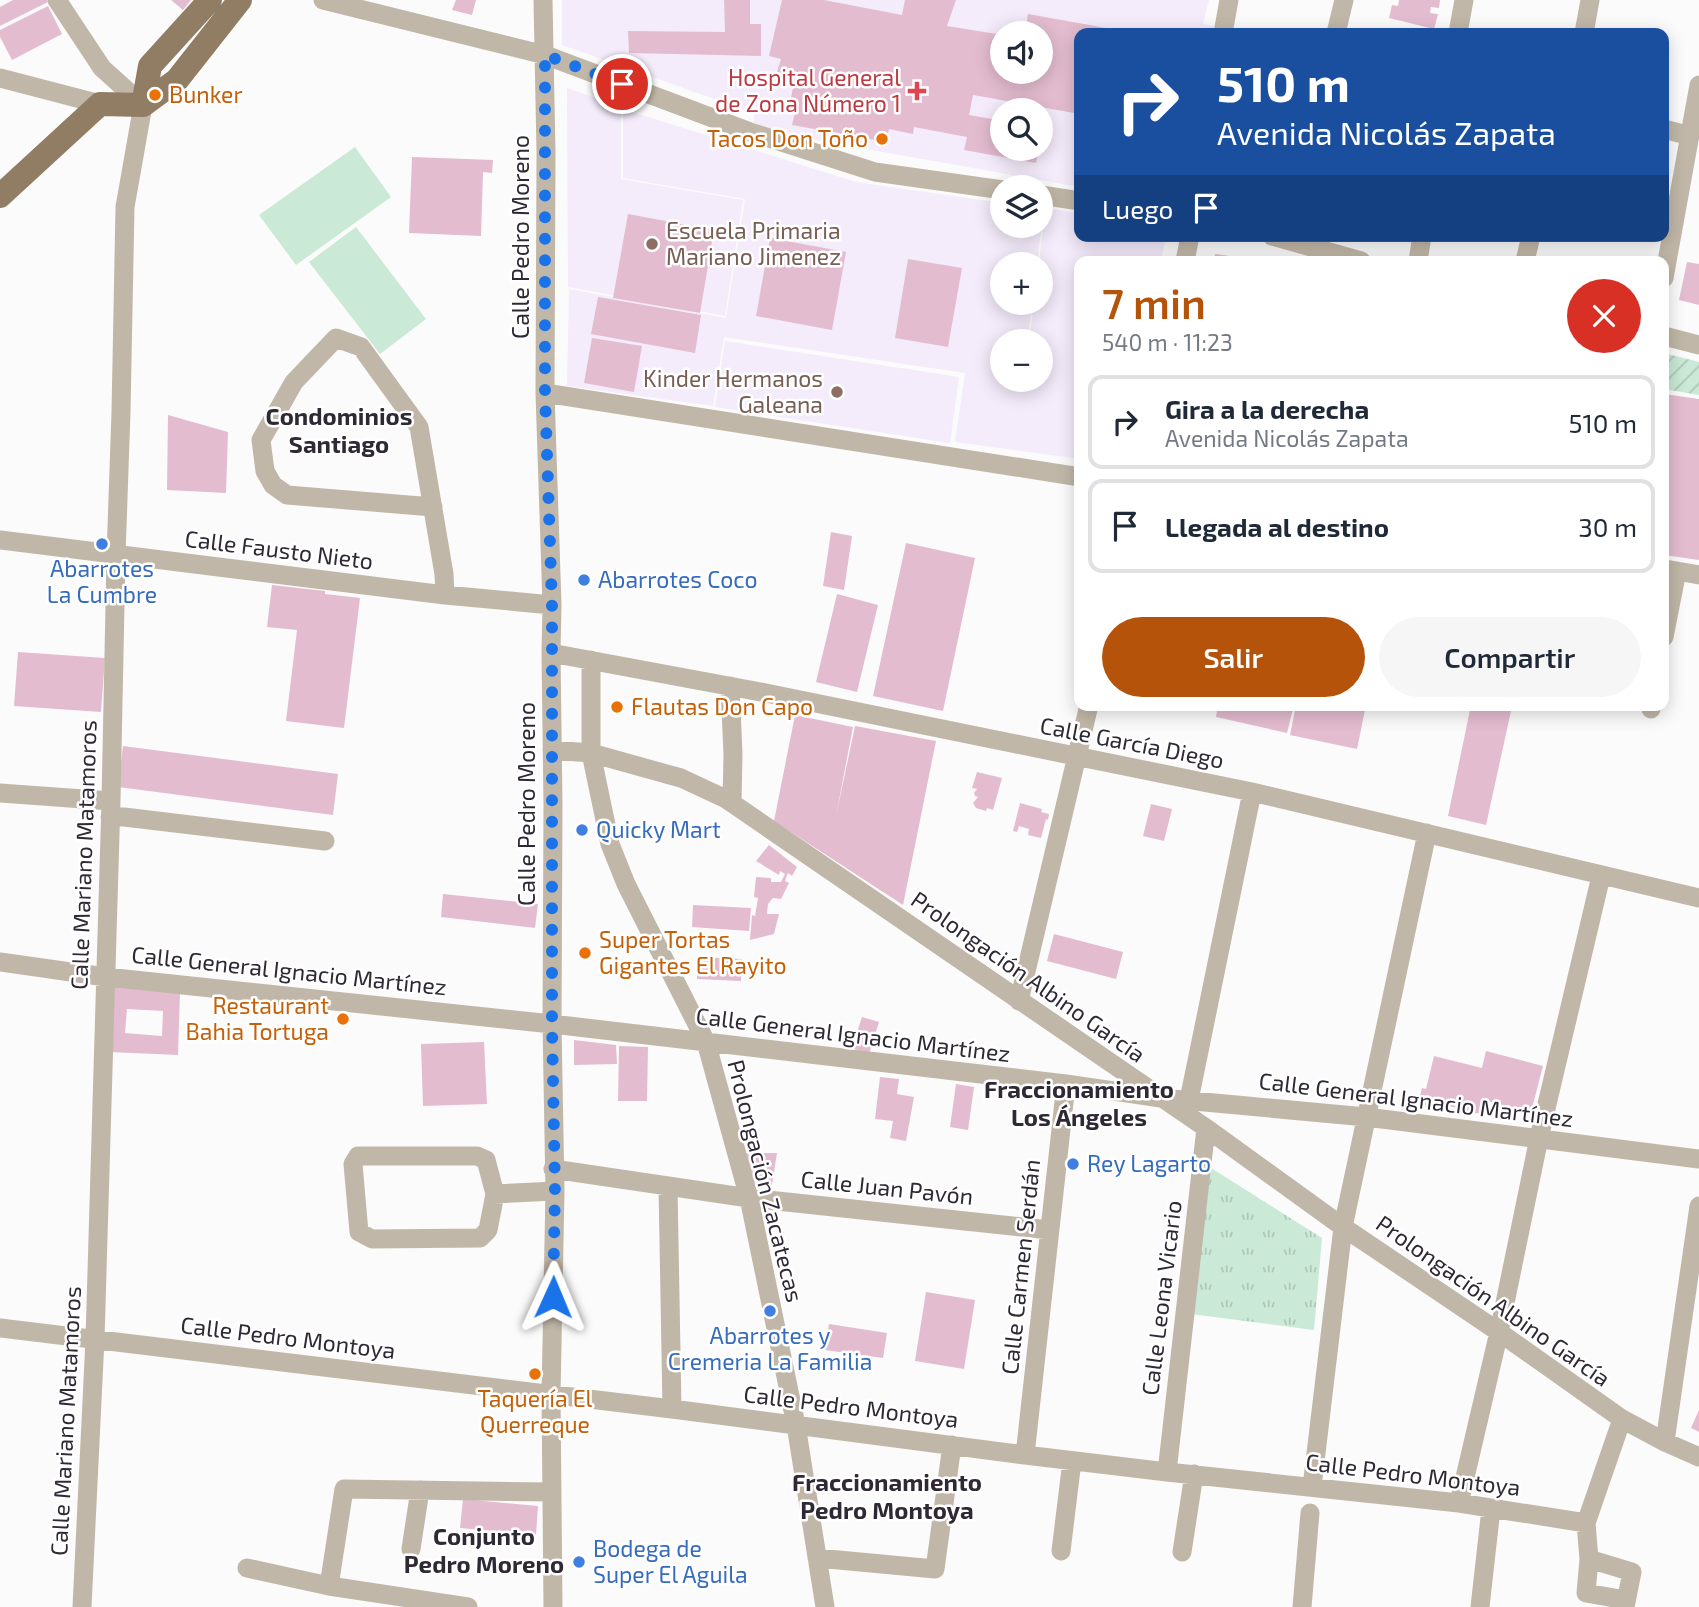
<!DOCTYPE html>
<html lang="es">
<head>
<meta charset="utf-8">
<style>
  :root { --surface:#fff; --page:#f6f6f7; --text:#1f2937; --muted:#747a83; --line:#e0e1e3; --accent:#b45309 }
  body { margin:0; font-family:"Exo 2",sans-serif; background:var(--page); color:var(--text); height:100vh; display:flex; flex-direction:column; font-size:26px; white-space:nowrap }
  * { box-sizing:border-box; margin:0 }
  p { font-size:23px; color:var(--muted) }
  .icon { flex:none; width:38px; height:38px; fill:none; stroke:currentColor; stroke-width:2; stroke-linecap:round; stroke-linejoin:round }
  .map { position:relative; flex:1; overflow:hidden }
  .details { position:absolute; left:1074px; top:256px; width:595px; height:455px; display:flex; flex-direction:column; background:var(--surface); border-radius:14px; box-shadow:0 4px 18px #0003 }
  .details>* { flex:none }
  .guide { position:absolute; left:1074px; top:28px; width:595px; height:214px; border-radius:14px; box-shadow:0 4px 18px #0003; background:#1a4fa0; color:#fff; overflow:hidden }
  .tools { position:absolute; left:990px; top:21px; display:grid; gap:14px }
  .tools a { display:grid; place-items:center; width:63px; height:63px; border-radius:50%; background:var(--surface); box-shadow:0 4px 18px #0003; font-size:35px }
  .pin { position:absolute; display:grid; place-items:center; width:60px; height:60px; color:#fff; margin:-30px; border:4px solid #fff; border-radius:50%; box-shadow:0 2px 7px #0007 }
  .me { position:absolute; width:77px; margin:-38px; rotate:1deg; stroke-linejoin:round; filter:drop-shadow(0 0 5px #0008) }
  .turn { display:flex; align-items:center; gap:24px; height:147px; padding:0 28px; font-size:32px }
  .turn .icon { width:91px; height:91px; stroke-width:2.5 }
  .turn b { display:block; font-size:49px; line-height:60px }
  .then { display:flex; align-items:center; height:66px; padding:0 28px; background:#0003; gap:14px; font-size:26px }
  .round { display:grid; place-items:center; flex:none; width:74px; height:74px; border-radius:37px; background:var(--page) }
  .head { display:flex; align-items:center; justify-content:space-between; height:119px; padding:0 28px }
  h1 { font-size:42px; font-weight:600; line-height:52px; color:var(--accent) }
  .action { display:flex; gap:14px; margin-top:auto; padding:14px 28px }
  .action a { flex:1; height:80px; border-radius:42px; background:var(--accent); color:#fff; font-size:28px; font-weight:600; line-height:80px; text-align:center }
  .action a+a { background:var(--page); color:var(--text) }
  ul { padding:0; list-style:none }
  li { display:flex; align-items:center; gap:21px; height:94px; margin:0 14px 10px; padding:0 14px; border:4px solid var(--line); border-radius:14px }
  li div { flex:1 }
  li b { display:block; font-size:26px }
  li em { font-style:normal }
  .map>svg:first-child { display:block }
  .built { fill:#f4ebfb; fill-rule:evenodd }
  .park { fill:url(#park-tufts) }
  .garden { fill:url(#garden-furrows) }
  .pitch { fill:#cae9d6 }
  .building { fill:#e4bcd0; fill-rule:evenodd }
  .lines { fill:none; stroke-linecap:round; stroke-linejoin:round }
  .minor { stroke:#c1b7a8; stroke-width:19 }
  .major { stroke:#907d63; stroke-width:24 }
  .route { stroke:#1a73e8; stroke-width:12; stroke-dasharray:0 21.6 }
  .health-dot { fill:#e0444e; stroke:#fff; stroke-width:2.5 }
  .food-dot { fill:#e8710a; stroke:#fff; stroke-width:2.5 }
  .education-dot { fill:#8d6e63; stroke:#fff; stroke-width:2.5 }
  .shop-dot { fill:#3f7fe0; stroke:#fff; stroke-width:2.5 }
  .labels { text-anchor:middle; stroke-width:5; stroke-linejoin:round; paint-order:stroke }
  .health-label { font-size:23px; fill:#be3a42; stroke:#fff; text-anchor:end }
  .food-label { font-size:23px; fill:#c56008; stroke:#fff; text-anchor:start }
  .education-label { font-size:23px; fill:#785e54; stroke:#fff; text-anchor:start }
  .street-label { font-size:23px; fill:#2f2935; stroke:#fff }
  .shop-label { font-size:23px; fill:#366cbe; stroke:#fff; text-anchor:start }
  .neighbourhood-label { font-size:24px; font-weight:bold; fill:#2f2935; stroke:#fff }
</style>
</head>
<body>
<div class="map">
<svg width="1699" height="1607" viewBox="0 0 1699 1607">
  <defs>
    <pattern id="park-tufts" width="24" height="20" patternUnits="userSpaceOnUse" patternTransform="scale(1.75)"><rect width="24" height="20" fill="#cae9d6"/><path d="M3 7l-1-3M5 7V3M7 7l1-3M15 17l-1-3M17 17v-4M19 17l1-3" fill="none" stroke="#aec8b8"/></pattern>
    <pattern id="garden-furrows" width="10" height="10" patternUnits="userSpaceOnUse" patternTransform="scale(1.75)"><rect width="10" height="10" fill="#cae9d6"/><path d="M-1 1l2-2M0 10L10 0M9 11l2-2" fill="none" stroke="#aec8b8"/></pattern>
  </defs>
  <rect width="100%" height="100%" fill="#fbfbfb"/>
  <!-- built -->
  <path class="built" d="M562,0H1209L1203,24L1214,26L1213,33H1080V187L753,129L754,113L562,45ZM1003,33H1041V72H1003ZM1003,110H1041V149H1003Z
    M567,88L621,106V179L743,200L725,316L568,287Z
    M623,109L856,182L1003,203V226H1041V209H1044L1037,264H1003V303H1032L1028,341H1003V380H1041V341H1029L1034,303H1041V264H1039L1045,208L1080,213V236H1166L1161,261H1080V459L955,442L965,373L724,337L713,406L567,386L569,289L726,318L745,199L623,178Z
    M725,341L959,377L950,443L715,407Z"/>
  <!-- park -->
  <path class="park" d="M1208,1166L1322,1238L1314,1330L1191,1314Z"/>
  <!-- garden -->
  <path class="garden" d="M1664,353L1699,362V395L1664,389Z"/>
  <!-- pitch -->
  <path class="pitch" d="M355,147L391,197L296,265L259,215Z
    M356,227L426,319L380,354L309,262Z"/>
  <!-- building -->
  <path class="building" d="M13,0H47L48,2L0,26V7Z
    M171,0H191L183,10Z
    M456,0H476L472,15L452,10Z
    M724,0H750V24H761V56L629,53L628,31L725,32Z
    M782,0H824L902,15L905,0H956L947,26L1003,35V72H1041V33H1025L1028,14L1106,28L1105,33H1080V114L973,95L969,115L1003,121V149H1039L1036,163L964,150L967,137L914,127L913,134L889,129L886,142L792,125L797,104L790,103L795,77L777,72L781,59L769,56Z
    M1399,0H1440L1439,8L1431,7L1430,13L1438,14L1434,29L1389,18L1392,5L1398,6Z
    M48,6L62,34L12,60L0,37V30Z
    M412,157L493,160L492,173L483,172L481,236L409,233Z
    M628,214L714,230L700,313L613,298Z
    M770,238L846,252L832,330L756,316Z
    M1215,254L1251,259V261H1214Z
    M908,259L962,268L948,347L895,338Z
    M1687,262L1699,264V305L1679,300Z
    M598,297L701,315L695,353L591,334Z
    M592,338L642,346L634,392L584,383Z
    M1664,394L1699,399V560L1664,555Z
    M168,415L228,432L226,493L167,490Z
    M831,532L852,536L844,590L823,586Z
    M906,543L975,558L943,711L873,696Z
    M272,585L325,591V594L360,598L344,728L286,721L297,630L267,627Z
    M837,594L878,605L857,692L816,682Z
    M18,652L105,658L101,712L14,706Z
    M1218,705H1294L1287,733L1216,717Z
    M1296,705H1366L1357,749L1290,735Z
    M1471,705H1487L1511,711L1486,825L1448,816Z
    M795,715L853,727L836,816L855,726L936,741L903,905L774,821Z
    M123,746L338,774L333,815L118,787Z
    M977,772L1002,778L993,810L987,808L986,811L976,808L973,803L978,797L975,796L974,793L977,789L972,788Z
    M1020,803L1042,809L1041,812L1049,814L1048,820L1046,819L1041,838L1028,835L1029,829L1019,826L1017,832L1013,831Z
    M1151,804L1172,809L1164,841L1143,836Z
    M769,845L797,867L792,876L788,873L785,881L789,883L781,899L773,898L768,904L767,914H779L774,934L750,940L752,915L755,916L758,898L754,897L756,877L771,878V882H781L785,874L780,871L779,875L756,861Z
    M443,894L538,904L535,928L441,917Z
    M693,905L751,908L749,931L692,927Z
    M1054,934L1123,952L1116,979L1047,961Z
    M697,957L742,959L741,981L697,979Z
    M110,986L180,993L178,1055L109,1052ZM127,1009L163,1011L162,1036L125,1033Z
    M862,1017L879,1022L869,1054L852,1048Z
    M574,1040L616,1045L617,1064L574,1065Z
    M484,1042L487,1104L423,1106L421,1044Z
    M619,1046L648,1047L647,1101H618Z
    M1486,1051L1543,1066L1531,1112L1483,1100L1480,1114L1445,1105L1444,1110L1418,1104L1422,1088L1426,1089L1434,1056L1482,1068Z
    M880,1077L899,1079L897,1094L914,1097L906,1141L890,1138L893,1121L875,1119Z
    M956,1084L974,1087L968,1130L950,1127Z
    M745,1153H777L772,1185L753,1181Z
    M926,1292L975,1300L964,1369L915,1361Z
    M829,1324L887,1333L883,1358L825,1350Z
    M1699,1410V1432L1691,1428Z
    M463,1499L538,1506L536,1535L460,1528Z"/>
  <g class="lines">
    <!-- minor -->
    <path class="minor" d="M57,0L102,68L143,105L125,207L121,412L116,556L111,801L95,1339L82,1607
      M323,0L545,55L750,132L875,172L1003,190
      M543,0L546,152L545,393L552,605L551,653L553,805L552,1024L555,1191L551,1395L553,1607
      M1223,33L1229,0
      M1336,33L1344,0
      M1458,33L1464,0
      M1584,33L1590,0
      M0,78L100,104
      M1664,129L1690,136
      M1041,195L1080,201
      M1272,236L1361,261
      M1185,261L1190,236
      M1418,261L1422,236
      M1525,261L1531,236
      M1664,278L1699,85
      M1664,336L1699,345
      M545,393L1080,477
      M433,507L287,495L273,485L265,471L261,440L294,382L336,338L361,347L419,427L444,574L445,595
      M0,540L445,595L552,605
      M1665,569L1699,575
      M1664,637L1677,571
      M551,653L766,693L1252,792L1699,898
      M591,660V753L610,844L626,884L706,1042L749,1198L796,1425L825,1607
      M730,686L733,754L732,803
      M1651,709V705
      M552,750L591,753L681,778L726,799L1206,1128L1343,1227L1499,1332L1622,1419L1665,1442L1699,1457
      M0,793L111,801
      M110,817H124L325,841
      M0,962L106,977L552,1024L1066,1084L1161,1098L1366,1117L1699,1159
      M1019,1001L1089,705
      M1189,1100L1252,792
      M358,1156H477L486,1160L495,1194L488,1230L480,1238L372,1239L359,1232L353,1164Z
      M553,1169L749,1198L1050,1230
      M668,1186L672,1409
      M495,1194L555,1191
      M0,1328L672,1409L1025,1455L1167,1472L1459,1503L1586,1523
      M1622,1419L1586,1523L1589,1559L1586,1593L1626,1600
      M1665,1442L1699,1206
      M1025,1455L1066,1084
      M1167,1472L1206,1128
      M1312,1487L1343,1227L1427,833
      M1459,1503L1499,1332L1539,1138L1601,876
      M411,1549L420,1490
      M1061,1551L1072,1461
      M1182,1552L1194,1474
      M817,1558L935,1569L952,1445
      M1589,1559L1632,1572L1625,1607
      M247,1568L329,1586L468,1607
      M329,1586L344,1489L551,1492
      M1302,1607L1310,1513
      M1480,1607L1491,1509"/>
    <!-- major -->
    <path class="major" d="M143,105L150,66L210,0
      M0,196L100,104L143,105L177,80L240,0"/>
  </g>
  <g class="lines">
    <!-- route -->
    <path class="route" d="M553,1297L555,1191L552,1024V605L545,393V55L622,84"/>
  </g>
  <!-- markers -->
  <path class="health-dot" d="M913.5 80.5h7v7h7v7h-7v7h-7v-7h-7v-7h7z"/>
  <g class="food-dot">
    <circle cx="155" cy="95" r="7"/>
    <circle cx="882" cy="139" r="7"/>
    <circle cx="617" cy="707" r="7"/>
    <circle cx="585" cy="953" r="7"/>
    <circle cx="343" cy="1019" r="7"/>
    <circle cx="535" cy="1374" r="7"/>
  </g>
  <g class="education-dot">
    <circle cx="652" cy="244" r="7"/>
    <circle cx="837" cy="392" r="7"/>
  </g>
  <g class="shop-dot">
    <circle cx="102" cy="544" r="7"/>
    <circle cx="584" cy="580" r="7"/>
    <circle cx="582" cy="830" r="7"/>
    <circle cx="1073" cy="1164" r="7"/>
    <circle cx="770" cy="1311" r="7"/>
    <circle cx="579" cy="1562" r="7"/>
  </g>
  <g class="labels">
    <!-- health labels -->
    <g class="health-label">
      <text x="901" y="86">Hospital General<tspan x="901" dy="26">de Zona Número 1</tspan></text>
    </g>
    <!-- food labels -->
    <g class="food-label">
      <text x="169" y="103">Bunker</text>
      <text x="868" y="147" text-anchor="end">Tacos Don Toño</text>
      <text x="631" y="715">Flautas Don Capo</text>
      <text x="599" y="948">Super Tortas<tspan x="599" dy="26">Gigantes El Rayito</tspan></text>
      <text x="329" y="1014" text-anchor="end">Restaurant<tspan x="329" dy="26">Bahia Tortuga</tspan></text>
      <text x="535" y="1407" text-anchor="middle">Taquería El<tspan x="535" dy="26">Querreque</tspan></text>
    </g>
    <!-- education labels -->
    <g class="education-label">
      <text x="666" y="239">Escuela Primaria<tspan x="666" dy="26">Mariano Jimenez</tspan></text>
      <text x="823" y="387" text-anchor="end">Kinder Hermanos<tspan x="823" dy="26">Galeana</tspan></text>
    </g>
    <!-- street labels -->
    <g class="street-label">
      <text transform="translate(521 237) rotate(-90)" y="8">Calle Pedro Moreno</text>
      <text transform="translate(279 550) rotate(7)" y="8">Calle Fausto Nieto</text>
      <text transform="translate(1132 743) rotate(11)" y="8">Calle García Diego</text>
      <text transform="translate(527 804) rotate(-90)" y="8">Calle Pedro Moreno</text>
      <text transform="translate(84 855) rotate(-88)" y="8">Calle Mariano Matamoros</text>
      <text transform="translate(289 971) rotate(6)" y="8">Calle General Ignacio Martínez</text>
      <text transform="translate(1028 977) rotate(35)" y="8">Prolongación Albino García</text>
      <text transform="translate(853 1035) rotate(7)" y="8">Calle General Ignacio Martínez</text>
      <text transform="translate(1416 1100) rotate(7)" y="8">Calle General Ignacio Martínez</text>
      <text transform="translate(765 1181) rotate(76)" y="8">Prolongación Zacatecas</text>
      <text transform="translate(887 1188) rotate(6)" y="8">Calle Juan Pavón</text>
      <text transform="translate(1021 1267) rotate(-84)" y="8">Calle Carmen Serdán</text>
      <text transform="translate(1162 1298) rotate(-83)" y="8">Calle Leona Vicario</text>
      <text transform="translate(1493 1301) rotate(35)" y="8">Prolongación Albino García</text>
      <text transform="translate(288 1338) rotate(7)" y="8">Calle Pedro Montoya</text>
      <text transform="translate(851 1407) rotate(7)" y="8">Calle Pedro Montoya</text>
      <text transform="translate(66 1421) rotate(-87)" y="8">Calle Mariano Matamoros</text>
      <text transform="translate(1413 1475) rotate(7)" y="8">Calle Pedro Montoya</text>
    </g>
    <!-- shop labels -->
    <g class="shop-label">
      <text x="102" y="577" text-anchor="middle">Abarrotes<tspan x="102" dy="26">La Cumbre</tspan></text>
      <text x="598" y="588">Abarrotes Coco</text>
      <text x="596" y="838">Quicky Mart</text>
      <text x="1087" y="1172">Rey Lagarto</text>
      <text x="770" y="1344" text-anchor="middle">Abarrotes y<tspan x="770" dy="26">Cremeria La Familia</tspan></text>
      <text x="593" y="1557">Bodega de<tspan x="593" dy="26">Super El Aguila</tspan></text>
    </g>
    <!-- neighbourhood labels -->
    <g class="neighbourhood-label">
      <text x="339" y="425">Condominios<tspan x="339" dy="28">Santiago</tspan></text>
      <text x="1079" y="1098">Fraccionamiento<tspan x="1079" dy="28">Los Ángeles</tspan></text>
      <text x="887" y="1491">Fraccionamiento<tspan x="887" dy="28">Pedro Montoya</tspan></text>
      <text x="484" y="1545">Conjunto<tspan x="484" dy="28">Pedro Moreno</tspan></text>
    </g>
  </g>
</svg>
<div class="tools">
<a><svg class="icon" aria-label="sound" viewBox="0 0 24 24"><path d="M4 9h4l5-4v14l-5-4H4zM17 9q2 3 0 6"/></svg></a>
<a><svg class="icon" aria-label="search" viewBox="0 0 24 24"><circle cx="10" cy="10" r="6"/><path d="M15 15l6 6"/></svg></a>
<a><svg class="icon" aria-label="layers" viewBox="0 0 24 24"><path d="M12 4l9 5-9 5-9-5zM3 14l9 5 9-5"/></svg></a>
<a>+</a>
<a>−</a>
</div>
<div class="pin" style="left:622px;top:84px;background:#d93025"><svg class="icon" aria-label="arrive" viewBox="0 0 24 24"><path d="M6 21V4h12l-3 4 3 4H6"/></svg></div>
<svg class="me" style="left:553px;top:1297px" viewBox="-20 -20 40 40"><path d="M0-17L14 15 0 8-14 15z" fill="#1a73e8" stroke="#fff" stroke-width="4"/></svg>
<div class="guide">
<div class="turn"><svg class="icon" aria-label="right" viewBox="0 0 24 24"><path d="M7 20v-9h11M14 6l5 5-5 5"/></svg><div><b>510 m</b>Avenida Nicolás Zapata</div></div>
<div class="then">Luego<svg class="icon" aria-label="arrive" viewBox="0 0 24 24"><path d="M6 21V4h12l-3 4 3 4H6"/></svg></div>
</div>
<section class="details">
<div class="head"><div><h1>7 min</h1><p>540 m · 11:23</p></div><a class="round" style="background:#d93025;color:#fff"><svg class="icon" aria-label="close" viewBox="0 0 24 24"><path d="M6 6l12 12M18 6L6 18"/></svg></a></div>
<ul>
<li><svg class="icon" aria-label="right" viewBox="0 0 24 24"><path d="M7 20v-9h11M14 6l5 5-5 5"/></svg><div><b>Gira a la derecha</b><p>Avenida Nicolás Zapata</p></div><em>510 m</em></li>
<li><svg class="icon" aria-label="arrive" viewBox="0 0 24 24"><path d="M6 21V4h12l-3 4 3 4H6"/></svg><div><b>Llegada al destino</b></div><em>30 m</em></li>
</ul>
<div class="action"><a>Salir</a><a>Compartir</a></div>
</section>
</div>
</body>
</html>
